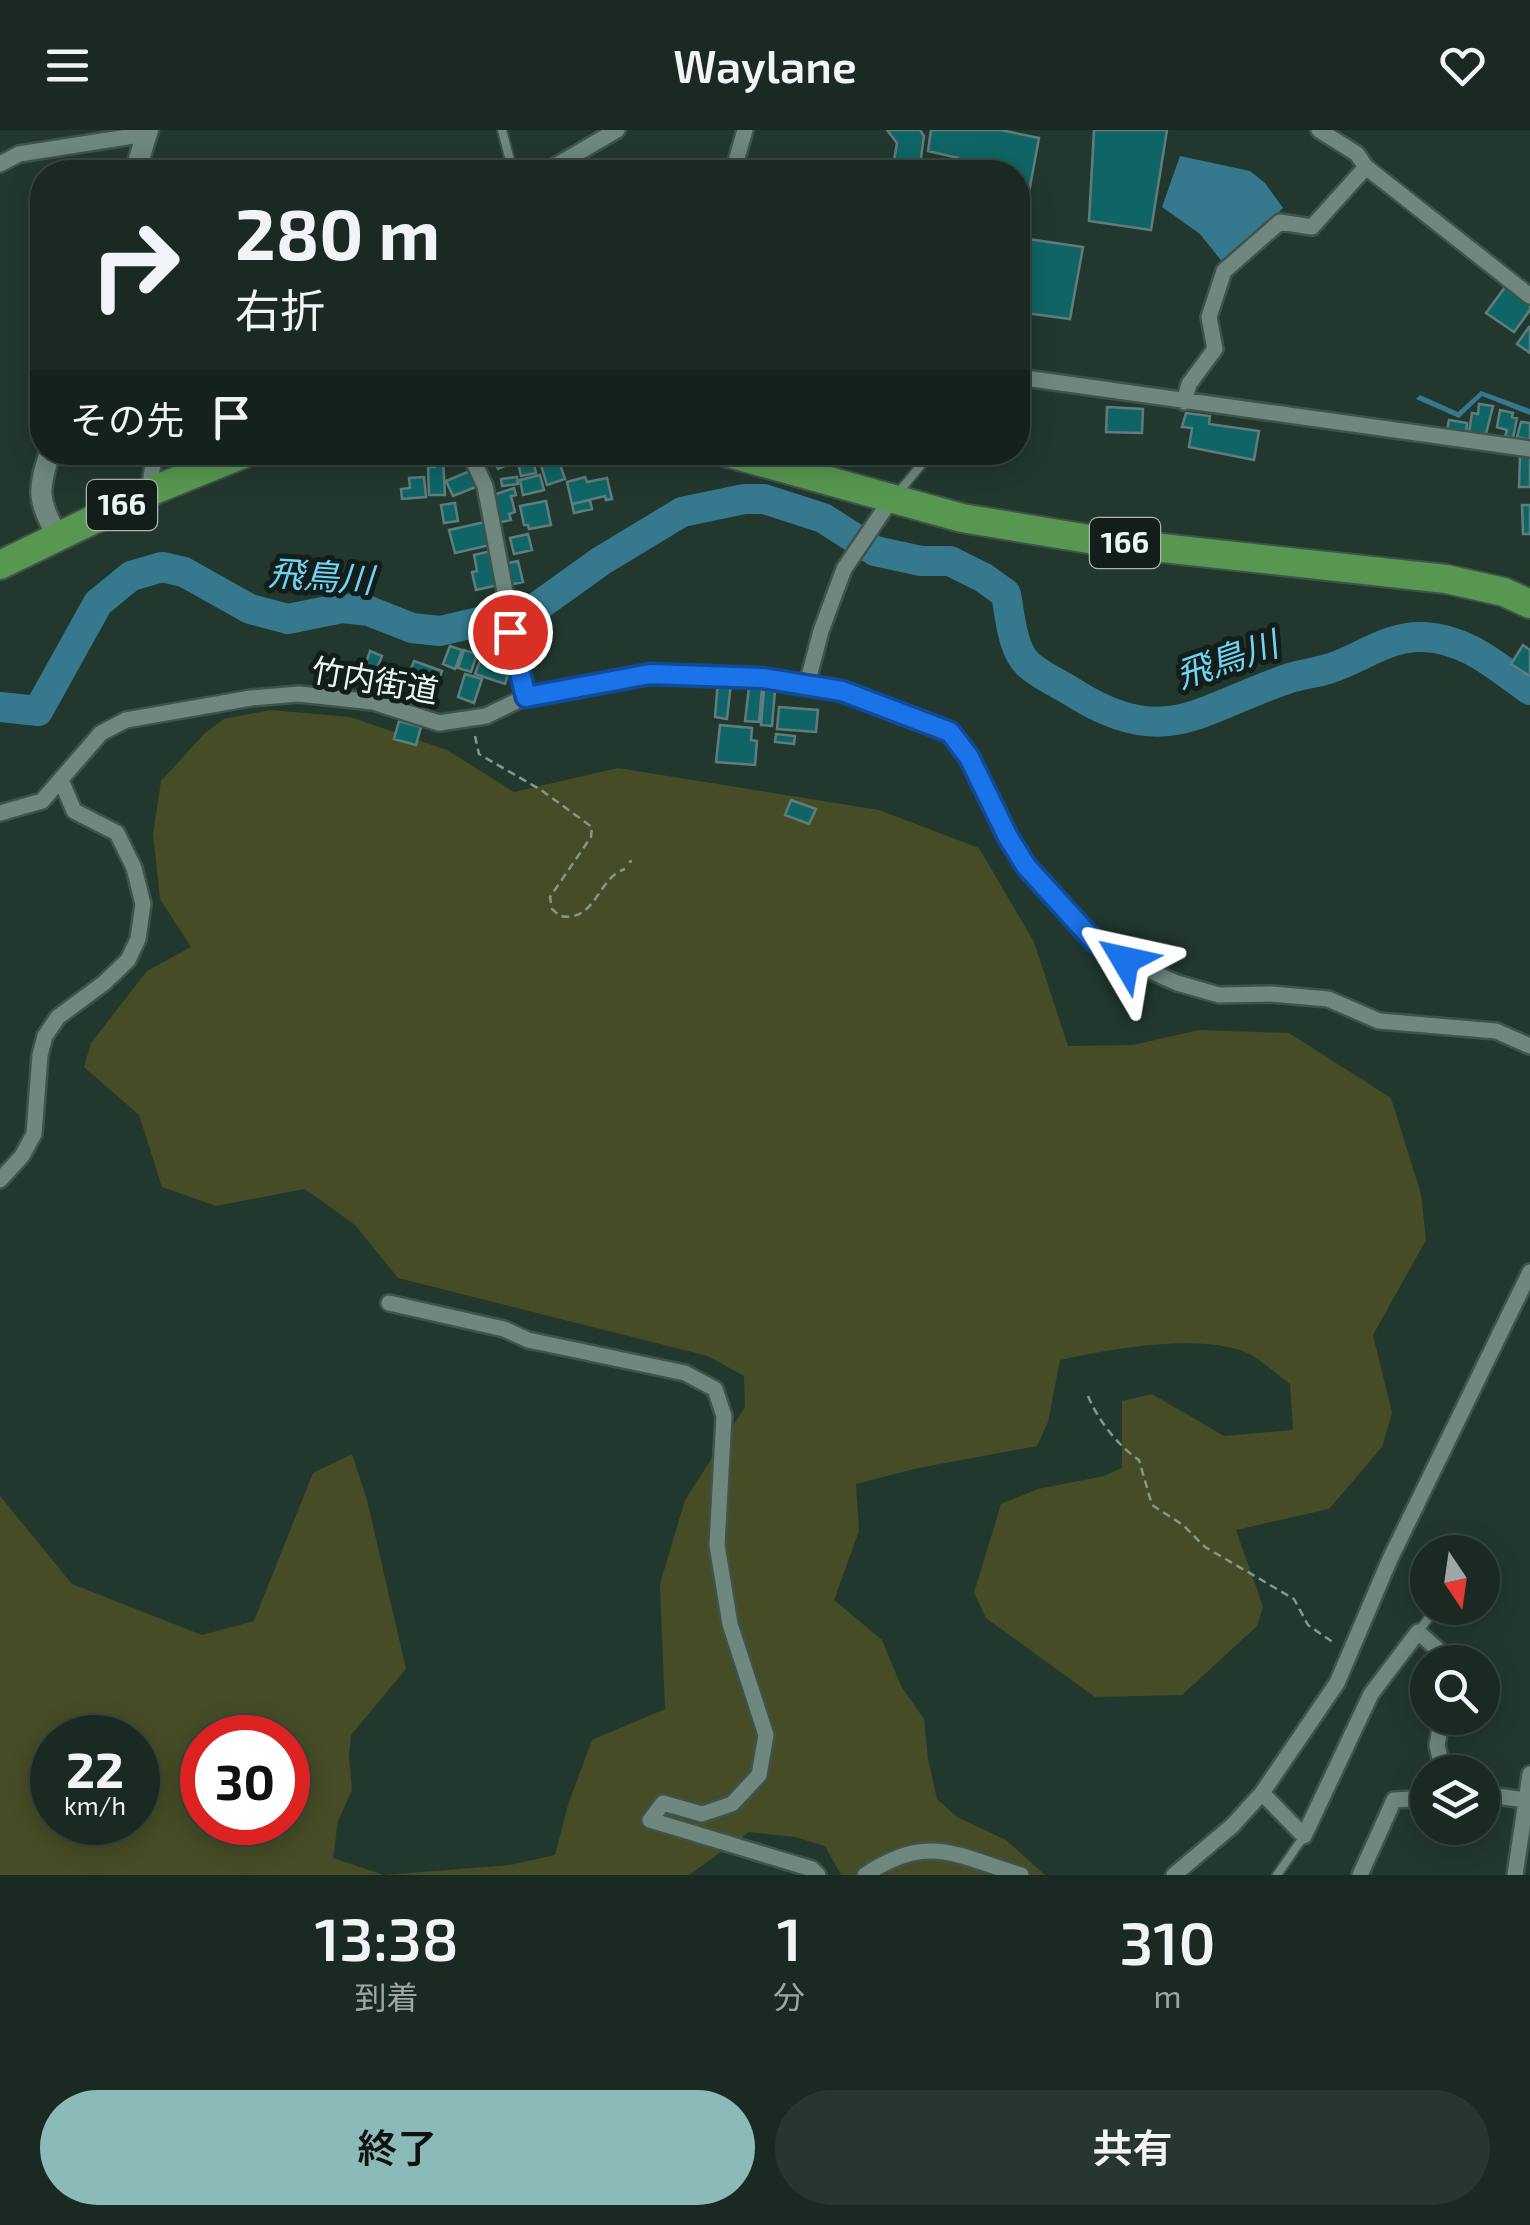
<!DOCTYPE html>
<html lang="ja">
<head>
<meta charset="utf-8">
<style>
  :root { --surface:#1a2a23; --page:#273630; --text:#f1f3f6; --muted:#9fa7a6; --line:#384641; --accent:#8bbbb9 }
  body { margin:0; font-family:"Exo 2","Noto Sans JP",sans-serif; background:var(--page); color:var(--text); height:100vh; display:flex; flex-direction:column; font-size:38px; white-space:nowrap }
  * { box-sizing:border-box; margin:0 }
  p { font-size:32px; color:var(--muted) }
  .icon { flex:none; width:55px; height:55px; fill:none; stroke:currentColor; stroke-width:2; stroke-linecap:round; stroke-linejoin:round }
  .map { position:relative; height:1745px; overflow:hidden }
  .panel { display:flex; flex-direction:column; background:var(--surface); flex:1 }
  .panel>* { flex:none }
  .top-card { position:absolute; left:30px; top:30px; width:1000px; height:305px; border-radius:40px; box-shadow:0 5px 25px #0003,0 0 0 2px var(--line); background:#1a2a23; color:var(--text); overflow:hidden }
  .needle { width:65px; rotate:167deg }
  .fabs { position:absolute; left:1410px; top:1405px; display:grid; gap:20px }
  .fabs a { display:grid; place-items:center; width:90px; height:90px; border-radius:50%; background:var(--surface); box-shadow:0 5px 25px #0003,0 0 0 2px var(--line); font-size:50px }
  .speed { position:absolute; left:30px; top:1585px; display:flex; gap:20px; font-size:50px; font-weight:700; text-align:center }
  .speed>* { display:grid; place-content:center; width:130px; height:130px; border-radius:50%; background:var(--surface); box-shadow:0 5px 25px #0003,0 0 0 2px var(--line); line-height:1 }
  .speed small { font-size:25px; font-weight:400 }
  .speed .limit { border:15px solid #d22; background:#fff; color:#111 }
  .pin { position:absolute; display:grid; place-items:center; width:85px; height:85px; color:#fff; margin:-42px; border:5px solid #fff; border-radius:50%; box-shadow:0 2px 10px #0007 }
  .me { position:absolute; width:110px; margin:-55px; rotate:306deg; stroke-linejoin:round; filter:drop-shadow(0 0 8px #0008) }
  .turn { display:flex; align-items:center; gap:35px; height:210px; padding:0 40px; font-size:45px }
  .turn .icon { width:130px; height:130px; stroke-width:2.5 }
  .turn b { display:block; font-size:70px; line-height:85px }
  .then { display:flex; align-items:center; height:95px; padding:0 40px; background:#0003; gap:20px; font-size:38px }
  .eta { display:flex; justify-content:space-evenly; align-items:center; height:170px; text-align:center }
  .eta b { font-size:60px; font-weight:600; line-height:70px }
  .cta { display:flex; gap:20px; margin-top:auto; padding:20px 40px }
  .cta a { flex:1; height:115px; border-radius:60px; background:var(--accent); color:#111; font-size:40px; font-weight:600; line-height:115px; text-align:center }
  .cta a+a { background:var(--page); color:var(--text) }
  header { display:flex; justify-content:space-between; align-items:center; height:130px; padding:0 40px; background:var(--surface); font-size:45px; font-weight:600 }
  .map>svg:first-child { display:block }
  .green { fill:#464c25; fill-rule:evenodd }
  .water { fill:#36798e }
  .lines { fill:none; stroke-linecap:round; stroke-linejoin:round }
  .river { stroke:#36798e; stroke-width:30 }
  .building { fill:#0f6565; stroke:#617c7c; stroke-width:2.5 }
  .lane-casing { stroke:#3f534b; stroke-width:12 }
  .street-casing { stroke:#3f534b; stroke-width:20 }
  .secondary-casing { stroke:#3f534b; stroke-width:25 }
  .highway-casing { stroke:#3f534b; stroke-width:32 }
  .path { stroke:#85968f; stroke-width:2.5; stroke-dasharray:8 5; stroke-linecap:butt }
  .lane { stroke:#6f877e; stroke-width:8 }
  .street { stroke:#6f877e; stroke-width:15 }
  .secondary { stroke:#6f877e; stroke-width:20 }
  .highway { stroke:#579750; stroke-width:28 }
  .route-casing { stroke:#114b97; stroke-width:25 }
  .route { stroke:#1a73e8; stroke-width:18 }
  .labels { text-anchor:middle; stroke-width:10; stroke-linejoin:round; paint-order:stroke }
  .shield { fill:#131d19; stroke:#aab6b0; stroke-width:2.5 }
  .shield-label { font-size:30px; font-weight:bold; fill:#eaf7f1 }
  .street-label { font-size:32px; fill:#eaf7f1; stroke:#131d19 }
  .water-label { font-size:35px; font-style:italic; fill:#70d5f5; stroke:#131d19 }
</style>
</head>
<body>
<header><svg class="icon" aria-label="menu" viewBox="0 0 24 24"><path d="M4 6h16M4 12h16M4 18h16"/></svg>Waylane<svg class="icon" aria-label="heart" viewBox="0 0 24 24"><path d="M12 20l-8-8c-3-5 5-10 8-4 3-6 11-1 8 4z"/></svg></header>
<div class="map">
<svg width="1530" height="1745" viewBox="0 0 1530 1745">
  <rect width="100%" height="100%" fill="#22382f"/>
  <!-- green -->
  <path class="green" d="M270,580L350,587L447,620L514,662L618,638L879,680L979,718L1034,812L1068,916L1133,915L1199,900L1289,903L1391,968L1421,1064L1426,1110L1373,1205L1392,1283L1382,1317L1329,1379L1236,1400L1263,1477L1257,1496L1182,1565L1095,1567L986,1488L974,1463L1001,1374L1038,1359L1104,1346L1122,1338V1271L1152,1264L1224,1306L1293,1300L1290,1254C1276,1244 1261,1229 1245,1222C1199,1203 1108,1219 1060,1230L1048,1292L1037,1316L918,1338L856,1354L859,1401L834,1470L882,1510L901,1556L924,1589L928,1629L937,1669L957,1687L1006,1710L1045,1745H841L825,1716L795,1707L749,1702L689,1745H0V1366L72,1454L202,1505L254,1491L313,1343L352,1324L367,1370L406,1539L351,1605L349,1627L352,1660L338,1691L333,1728L384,1745L510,1735L555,1725L568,1675L592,1610L665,1579L660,1454L685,1370L745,1277L744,1246L708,1226L398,1148L355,1095L305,1059L216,1076L162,1057L139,985L84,937L91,913L147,841L191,817L160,769L153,704L161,651L205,603L224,589ZM52,1608H138V1692H52ZM202,1608H288V1692H202Z"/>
  <!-- water -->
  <path class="water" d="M1180,26L1250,41L1265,53L1283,78L1224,134L1200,104L1162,77Z
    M1481,261L1530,279V285L1482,266L1459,288L1416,269L1420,265L1458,282Z"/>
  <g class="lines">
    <!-- river -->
    <path class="river" d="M0,577L38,581L98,473L131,446L162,437L184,442L250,479L288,489L342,478L369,481L412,498L440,501L534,479L601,431L682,382L744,369H764L823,388L875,421L921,431H950L984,448L1006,464C1010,485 1012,521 1029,535C1041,546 1060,554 1074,563C1165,621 1201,578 1287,549C1301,544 1317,543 1331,538C1362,528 1389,505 1424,507C1467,509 1496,536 1530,560"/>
  </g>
  <!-- building -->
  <path class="building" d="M887,0H920L924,6L919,42H892L897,13Z
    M931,0H1001L1039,8L1027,73L1018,71V42H955L958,28L928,21Z
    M1094,0H1167L1151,100L1089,91Z
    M1028,109L1083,117L1070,189L1018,182Z
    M1508,153L1530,169V180L1514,202L1486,183Z
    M1529,197L1530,198V223L1517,214Z
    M1018,268L1027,270L1025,293L1018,292Z
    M1479,274L1493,276L1486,304L1469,302L1472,283L1478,284Z
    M1107,277L1143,279L1142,303L1106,302Z
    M1500,280L1513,283L1512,287L1517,288L1513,308L1505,306L1507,300L1497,297Z
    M1186,283L1210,286L1209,294L1259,301L1254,330L1189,317L1192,298L1182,297Z
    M1449,290L1467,293L1466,303L1447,301Z
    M1521,292L1530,293V310L1517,307Z
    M502,322H524L526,327L498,339L493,329L503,325Z
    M537,322H556L565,349L547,355Z
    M1520,326L1530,327V357H1519Z
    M533,329L536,343L521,346L518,332Z
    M434,330H443L445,365H429L428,337H435Z
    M470,341L476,357L453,366L446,351Z
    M540,345L544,360L523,365L520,350Z
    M424,347L426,367L402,369L401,359L410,358L409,348Z
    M517,347L518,354L502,356L501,349Z
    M585,347L587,352L607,348L612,369L606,370L605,366L572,374L567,352Z
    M514,358L516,365L511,366L515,382L509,384L511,390L496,393L490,366Z
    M590,370L592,379L574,383L572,374Z
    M546,371L551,395L529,399L528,395H524L520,376Z
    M455,373L458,391L444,393L441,375Z
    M1522,375H1530V404H1523Z
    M485,392L490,415L455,423L449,400Z
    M528,404L532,420L514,424L510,408Z
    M491,421L498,455L476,460L472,442L477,441L474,425Z
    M518,431L523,452L509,455L504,434Z
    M1523,515L1530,520V546L1511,534Z
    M450,516L462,520L455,539L443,534Z
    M464,520L477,524L471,542L458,538Z
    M484,520L513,530L505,554L475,544Z
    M370,521L382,526L373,549L362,545Z
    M414,531L442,541L428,579L400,569Z
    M380,543L403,552L397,567L374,559Z
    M465,544L482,549L474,573L458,567Z
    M718,551L731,553L727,589L715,587Z
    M749,557L762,558L759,592L745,591Z
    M764,560L775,561L772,596L761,595Z
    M779,577L818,580L816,602L777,599Z
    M399,591L421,597L416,615L394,609Z
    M720,595L752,598L751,610L757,611L755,635L716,632Z
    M776,604L795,606L794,614L775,612Z
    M791,670L816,679L809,694L785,685Z"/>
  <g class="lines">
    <defs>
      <path id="lane" d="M502,0L513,42
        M897,364L932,322
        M1418,1502L1436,1478
        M1277,1745L1304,1706"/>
      <path id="street" d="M1319,0L1357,24L1366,37L1530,166
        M0,34L19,24L146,4
        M545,42L617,0
        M733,42L745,0
        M1018,247L1530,319
        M1184,272L1189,254L1215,219L1209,187L1224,141L1280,92L1312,97L1366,37
        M469,322L485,356L525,567
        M154,360L151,347L155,322
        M807,554L821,501L844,439L890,371
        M0,683L42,671L101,603L126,590L251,568L299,564L373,572L439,593L486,586L525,567L650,544L762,548L807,554L842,561L950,603L969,627L1008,707L1026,736L1095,813L1125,830L1177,853L1219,865L1271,864L1328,869L1379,891L1496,901L1530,916
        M0,1050L22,1026L34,1004L40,925L45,906L58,887L104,853L128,830L138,809L143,774L134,738L117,703L74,681L61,650
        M389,1173L504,1199L528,1210L685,1243L715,1259L724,1286L717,1415L730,1494L766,1605L759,1645L732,1674L702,1684L663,1673L650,1690L812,1739L818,1745
        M1442,1588L1437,1615L1443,1642
        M1262,1663L1304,1706L1371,1564L1418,1502L1452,1532
        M1482,1664L1525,1670
        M865,1745C928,1703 955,1725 1021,1745
        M1174,1745L1232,1696L1262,1663L1337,1553L1390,1429L1530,1142
        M1360,1745L1394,1670L1428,1668
        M1515,1745L1530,1644"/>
      <path id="secondary" d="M135,42L148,0
        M50,322C37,363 38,369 57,406"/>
      <path id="highway" d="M725,322L962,388L1107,412L1446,449L1504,462L1530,474
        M0,435L154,360L248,322"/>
    </defs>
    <!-- lane casing -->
    <use href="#lane" class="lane-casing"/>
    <!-- street casing -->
    <use href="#street" class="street-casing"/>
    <!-- secondary casing -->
    <use href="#secondary" class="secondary-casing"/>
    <!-- highway casing -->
    <use href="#highway" class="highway-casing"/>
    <!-- path -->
    <path class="path" d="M475,606L479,624L541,660L592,697L591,707L550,767L552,779L560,786C596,793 597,748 625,739
      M629,732L632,731
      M1088,1266C1098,1290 1118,1316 1139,1330L1152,1375L1183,1395L1205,1417L1294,1469L1308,1495L1334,1513"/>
    <!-- lane -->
    <use href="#lane" class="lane"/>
    <!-- street -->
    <use href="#street" class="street"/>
    <!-- secondary -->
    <use href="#secondary" class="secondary"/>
    <!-- highway -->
    <use href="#highway" class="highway"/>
  </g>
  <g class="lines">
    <defs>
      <path id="route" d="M510,502L526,567L650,544L762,548L842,561L950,602L969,627L1008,707L1026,736L1095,812L1125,830"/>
    </defs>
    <!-- route casing -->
    <use href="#route" class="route-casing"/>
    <!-- route -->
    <use href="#route" class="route"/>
  </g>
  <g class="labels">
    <!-- shield labels -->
    <g class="shield">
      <rect x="87" y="350" width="70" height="50" rx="8"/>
      <rect x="1090" y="388" width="70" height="50" rx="8"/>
    </g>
    <g class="shield-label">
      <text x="122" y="385">166</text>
      <text x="1125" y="423">166</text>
    </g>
    <!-- street labels -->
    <g class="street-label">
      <text transform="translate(375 551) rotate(10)" y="11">竹内街道</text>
    </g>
    <!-- water labels -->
    <g class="water-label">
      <text transform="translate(321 447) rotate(4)" y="12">飛鳥川</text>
      <text transform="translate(1227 530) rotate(-19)" y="12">飛鳥川</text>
    </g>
  </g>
</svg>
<div class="fabs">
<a><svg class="needle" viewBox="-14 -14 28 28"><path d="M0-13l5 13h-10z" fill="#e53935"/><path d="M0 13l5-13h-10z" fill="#9fa7a6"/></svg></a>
<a><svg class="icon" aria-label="search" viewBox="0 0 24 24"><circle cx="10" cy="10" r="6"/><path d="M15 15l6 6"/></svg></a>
<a><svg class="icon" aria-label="layers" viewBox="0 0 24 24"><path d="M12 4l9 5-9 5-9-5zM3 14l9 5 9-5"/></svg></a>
</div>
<div class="speed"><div>22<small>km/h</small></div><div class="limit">30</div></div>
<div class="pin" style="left:510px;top:502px;background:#d93025"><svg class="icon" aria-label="arrive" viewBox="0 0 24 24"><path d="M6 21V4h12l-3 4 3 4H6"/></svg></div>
<svg class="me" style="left:1125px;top:830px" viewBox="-20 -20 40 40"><path d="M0-17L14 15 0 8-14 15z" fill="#1a73e8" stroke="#fff" stroke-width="4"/></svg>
<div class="top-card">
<div class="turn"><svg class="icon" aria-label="right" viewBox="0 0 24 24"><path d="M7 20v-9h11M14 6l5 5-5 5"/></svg><div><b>280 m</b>右折</div></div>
<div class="then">その先<svg class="icon" aria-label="arrive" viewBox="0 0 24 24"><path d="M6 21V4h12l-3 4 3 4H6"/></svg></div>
</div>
</div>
<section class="panel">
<div class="eta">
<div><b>13:38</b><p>到着</p></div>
<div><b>1</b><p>分</p></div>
<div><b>310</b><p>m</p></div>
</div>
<div class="cta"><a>終了</a><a>共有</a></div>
</section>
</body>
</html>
